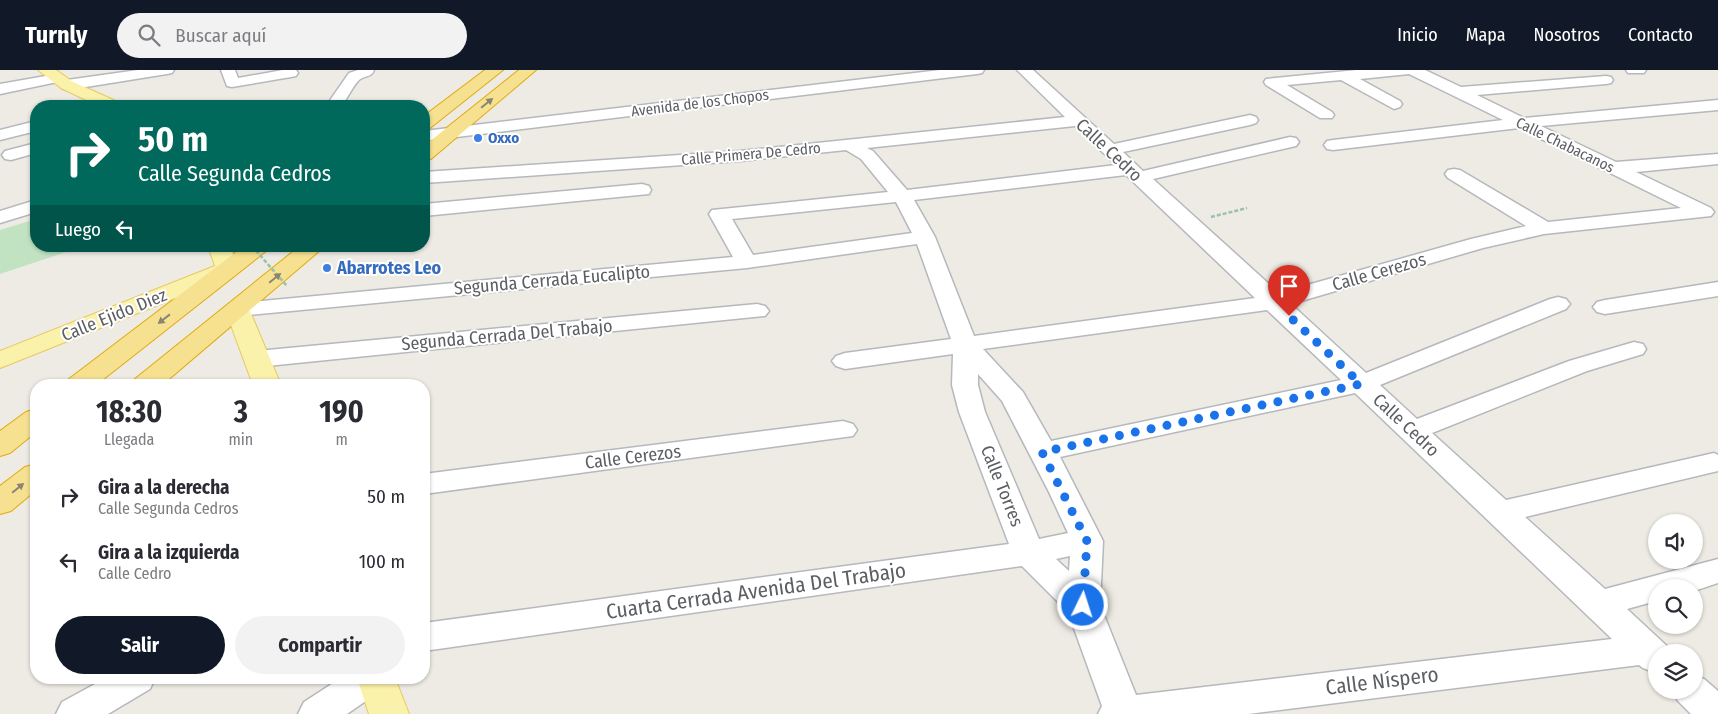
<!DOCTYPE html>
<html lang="es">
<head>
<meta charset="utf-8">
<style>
  :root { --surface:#fff; --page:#f2f2f3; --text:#2b2b33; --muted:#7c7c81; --accent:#111827 }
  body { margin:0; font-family:"Fira Sans Condensed",sans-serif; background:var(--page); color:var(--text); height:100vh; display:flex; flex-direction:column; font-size:19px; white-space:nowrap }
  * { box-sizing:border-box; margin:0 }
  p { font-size:16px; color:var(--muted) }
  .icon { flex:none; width:28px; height:28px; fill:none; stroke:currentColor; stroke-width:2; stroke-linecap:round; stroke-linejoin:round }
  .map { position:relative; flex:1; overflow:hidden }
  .side { position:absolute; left:30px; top:309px; width:400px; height:305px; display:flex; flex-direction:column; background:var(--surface); border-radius:20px; box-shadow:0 1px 4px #0004 }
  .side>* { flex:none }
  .guide { position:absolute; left:30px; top:30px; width:400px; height:152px; border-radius:20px; box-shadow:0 1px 4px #0004; background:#00695c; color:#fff; overflow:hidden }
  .tools { position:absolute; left:1648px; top:444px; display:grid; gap:10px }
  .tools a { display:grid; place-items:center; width:55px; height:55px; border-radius:50%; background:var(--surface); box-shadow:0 1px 4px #0004; font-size:25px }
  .pin { position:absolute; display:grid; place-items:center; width:42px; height:42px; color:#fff; margin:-51px -21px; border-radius:50% 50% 50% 0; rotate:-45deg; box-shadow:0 0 5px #0007 }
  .pin .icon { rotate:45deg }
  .me { position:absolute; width:55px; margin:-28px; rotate:4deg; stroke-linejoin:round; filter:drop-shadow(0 0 4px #0008) }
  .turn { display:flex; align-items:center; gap:18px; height:105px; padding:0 25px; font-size:22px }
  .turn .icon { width:65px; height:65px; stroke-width:2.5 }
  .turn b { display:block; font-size:35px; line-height:42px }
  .then { display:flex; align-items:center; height:48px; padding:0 25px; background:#0003; gap:10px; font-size:19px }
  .eta { display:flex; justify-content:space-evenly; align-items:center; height:85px; text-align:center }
  .eta b { font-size:30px; font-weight:700; line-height:35px }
  .action { display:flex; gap:10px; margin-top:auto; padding:10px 25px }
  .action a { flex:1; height:58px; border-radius:30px; background:var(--accent); color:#fff; font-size:20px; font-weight:700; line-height:58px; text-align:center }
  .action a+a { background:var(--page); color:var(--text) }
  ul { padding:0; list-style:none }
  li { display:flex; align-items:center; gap:15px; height:65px; padding:0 25px }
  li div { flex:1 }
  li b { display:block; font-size:19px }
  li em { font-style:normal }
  header { display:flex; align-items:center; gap:30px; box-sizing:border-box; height:70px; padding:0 25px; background:var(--accent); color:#fff }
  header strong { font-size:24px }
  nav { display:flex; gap:28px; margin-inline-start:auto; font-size:18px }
  .search { width:350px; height:45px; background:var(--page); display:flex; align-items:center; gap:12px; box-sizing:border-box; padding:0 18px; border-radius:28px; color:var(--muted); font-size:19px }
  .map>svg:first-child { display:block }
  .green { fill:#c1e3c2 }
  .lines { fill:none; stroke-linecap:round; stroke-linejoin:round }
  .minor-casing { stroke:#b5b8bc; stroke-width:3 }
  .major-casing { stroke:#e8c960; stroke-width:2 }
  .highway-casing { stroke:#e1aa0e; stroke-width:2 }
  .path { stroke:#9bc3a8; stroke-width:2.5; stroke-dasharray:4 2; stroke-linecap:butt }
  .minor { fill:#fff; fill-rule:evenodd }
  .major { fill:#faf1ab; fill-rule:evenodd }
  .highway { fill:#f6e191; fill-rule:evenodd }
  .path-bridge { stroke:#9bc3a8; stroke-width:2.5; stroke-dasharray:4 2; stroke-linecap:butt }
  .oneway { fill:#8a8570 }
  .route { stroke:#1a73e8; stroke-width:9; stroke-dasharray:0 16.2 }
  .shop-dot { fill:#3f7fe0; stroke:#fff; stroke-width:2 }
  .labels { text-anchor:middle; stroke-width:4; stroke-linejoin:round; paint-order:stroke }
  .far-street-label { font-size:15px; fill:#5b5e62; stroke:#fff }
  .far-shop-label { font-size:15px; font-weight:bold; fill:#366cbe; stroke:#fff; text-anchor:start }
  .street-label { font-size:18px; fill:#5b5e62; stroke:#fff }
  .shop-label { font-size:18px; font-weight:bold; fill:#366cbe; stroke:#fff; text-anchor:start }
  .near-street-label { font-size:21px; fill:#5b5e62; stroke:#fff }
</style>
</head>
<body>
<header>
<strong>Turnly</strong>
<div class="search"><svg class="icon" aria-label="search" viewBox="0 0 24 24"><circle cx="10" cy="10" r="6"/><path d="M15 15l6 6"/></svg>Buscar aquí</div>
<nav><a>Inicio</a><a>Mapa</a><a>Nosotros</a><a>Contacto</a></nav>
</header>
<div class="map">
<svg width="1718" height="644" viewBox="0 0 1718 644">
  <rect width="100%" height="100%" fill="#edebe3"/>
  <!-- green -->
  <path class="green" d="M36,149V176H84L0,204V160Z"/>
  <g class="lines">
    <defs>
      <path id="minor" d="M138,0H174L172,3L167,4L67,20L62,18L59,15L62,12L67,10Z
        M221,0H235L238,8L283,0H296L298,3L296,6L291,7L232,17L227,16Z
        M358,0H374C372,8 363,5 358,11C352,18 347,28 342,36H326L349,3Z
        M940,0H984L982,3L977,4L424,71V61Z
        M1017,0H1033L1114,74L1250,45L1256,47L1258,50L1256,53L1250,55L1123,82L1143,101L1290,67L1296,68L1299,72L1296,76L1153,109L1279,223L1471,169L1526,156L1448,108L1445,104L1448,100L1454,99L1460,100L1548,152L1681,138L1519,58L1333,80L1327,79L1324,75L1327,71L1333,70L1503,50L1409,4L1360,9L1400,31L1402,34L1400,37L1394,39L1341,10L1287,15L1332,42L1334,45L1332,48H1320L1266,15L1264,12L1266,9L1357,0H1425L1461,17L1606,6L1611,7L1613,10L1611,13L1606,14L1477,25L1524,48L1718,30V40L1541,56L1616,92L1718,84V94L1636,102L1711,138L1714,142L1711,146L1544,164L1483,178L1291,234L1366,303L1550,229L1558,227L1566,229L1570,234L1566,239L1380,315L1417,349L1569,291L1634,272L1643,274L1646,279L1643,284L1587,301L1432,363L1506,430L1714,383L1718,385V401L1525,447L1605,519L1718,489V513L1694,521V518H1656V531L1627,539L1669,578L1671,582H1656V603L1643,598L1639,595L1248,644H1098L1102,636L1068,542L1022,496L424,581V553L1009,474L959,342L952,315L953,284L845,299L836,296L832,291L836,286L845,283L951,269L917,174L747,198L237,246L229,244L225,239L229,234L733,187L709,144L712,140L888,122L861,89L846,80L740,91L424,113V102L740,81L1065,47ZM1075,56L1116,95L907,120L873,81L867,78ZM1126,105L1255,228L974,266L935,167L914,130ZM896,132L912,163L753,185L732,149ZM1267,240L1341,310L1051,371L1023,322L983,279ZM978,304L1002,331L1049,422L1068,463L1039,469L985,342L978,315ZM1355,323L1612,569L1136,625L1100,535L1103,471L1060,387ZM1070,486L1069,501L1056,489Z
        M1626,0H1646L1644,3H1628Z
        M57,4L62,5L64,8L62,11L0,24V14Z
        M36,51V61L0,70V60Z
        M36,73V83L11,90L5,89L2,85L5,81Z
        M642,114L649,116L651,120L649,124L424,146V134Z
        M36,130V142L0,153V141Z
        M1718,212V226L1605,244L1597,242L1593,237L1597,232L1605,230Z
        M757,234L765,236L769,241L765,246L257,297L248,294L244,289L248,284L257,281Z
        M843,351L853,354L857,360L853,366L424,424V404Z
        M1694,605L1704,609L1718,621V644H1691L1678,631L1672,620H1694Z
        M106,608H155L150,619L108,644H56L62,632Z
        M341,608H388L383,619L347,644H298L304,632Z"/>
      <path id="major" d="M38,0H56L73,12L118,32L120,36H99L61,18Z
        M208,176H230L239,199L236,204L0,298V281L215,196Z
        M237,232L246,234L249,239L281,315H253L225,239L228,234Z
        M357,608H395L409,644H369Z"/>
      <path id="highway" d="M485,0H503L430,58L424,59V46Z
        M519,0H536L431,89L424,90V76Z
        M244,176H269L266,181L96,315H65L69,309Z
        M300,176H325L162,315H131L135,309Z
        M36,339V362L10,383L0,386V361L26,342Z
        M36,394V420L11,441L0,444V416L25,397Z"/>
    </defs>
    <!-- minor casing -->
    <use href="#minor" class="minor-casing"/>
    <!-- major casing -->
    <use href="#major" class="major-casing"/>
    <!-- highway casing -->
    <use href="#highway" class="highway-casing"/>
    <!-- path -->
    <path class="path" d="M1211,147L1247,138"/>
    <!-- minor -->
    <use href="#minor" class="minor"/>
    <!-- major -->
    <use href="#major" class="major"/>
    <!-- highway -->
    <use href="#highway" class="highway"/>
    <!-- path-bridge -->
    <path class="path-bridge" d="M252,176L287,216"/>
  </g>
  <!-- one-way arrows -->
  <defs><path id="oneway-solid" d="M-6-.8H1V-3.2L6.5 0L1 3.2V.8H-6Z" transform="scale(1.25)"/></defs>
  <g class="oneway">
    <use href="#oneway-solid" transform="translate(487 33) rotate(-39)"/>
    <use href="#oneway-solid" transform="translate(275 208) rotate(-39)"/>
    <use href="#oneway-solid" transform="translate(164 249) rotate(142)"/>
    <use href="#oneway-solid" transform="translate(18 418) rotate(-39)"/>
  </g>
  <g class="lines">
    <!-- route -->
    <path class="route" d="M1083,535L1087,471L1042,382L1361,314L1289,246"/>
  </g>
  <!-- markers -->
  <g class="shop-dot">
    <circle cx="478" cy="68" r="5"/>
    <circle cx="327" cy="198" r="5"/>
  </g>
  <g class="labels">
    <!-- far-street labels -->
    <g class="far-street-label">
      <text transform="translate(700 33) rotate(-7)" y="5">Avenida de los Chopos</text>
      <text transform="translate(1565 75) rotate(26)" y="5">Calle Chabacanos</text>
      <text transform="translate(751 84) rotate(-5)" y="5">Calle Primera De Cedro</text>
    </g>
    <!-- far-shop labels -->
    <g class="far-shop-label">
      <text x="488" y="73">Oxxo</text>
    </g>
    <!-- street labels -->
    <g class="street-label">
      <text transform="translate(1109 80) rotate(43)" y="6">Calle Cedro</text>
      <text transform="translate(1379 202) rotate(-16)" y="6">Calle Cerezos</text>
      <text transform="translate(552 210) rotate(-5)" y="6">Segunda Cerrada Eucalipto</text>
      <text transform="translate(114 245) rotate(-22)" y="6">Calle Ejido Diez</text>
      <text transform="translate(507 265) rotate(-5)" y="6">Segunda Cerrada Del Trabajo</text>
      <text transform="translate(1406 355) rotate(43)" y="6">Calle Cedro</text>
      <text transform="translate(633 387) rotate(-7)" y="6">Calle Cerezos</text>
      <text transform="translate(1002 416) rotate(68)" y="6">Calle Torres</text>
    </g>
    <!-- shop labels -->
    <g class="shop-label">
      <text x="337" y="204">Abarrotes Leo</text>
    </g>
    <!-- near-street labels -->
    <g class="near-street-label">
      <text transform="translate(756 521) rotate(-8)" y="7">Cuarta Cerrada Avenida Del Trabajo</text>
      <text transform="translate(1382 611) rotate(-7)" y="7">Calle Níspero</text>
    </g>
  </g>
</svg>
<div class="tools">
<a><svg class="icon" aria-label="sound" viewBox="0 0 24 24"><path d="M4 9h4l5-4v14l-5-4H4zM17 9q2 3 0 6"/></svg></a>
<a><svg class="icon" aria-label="search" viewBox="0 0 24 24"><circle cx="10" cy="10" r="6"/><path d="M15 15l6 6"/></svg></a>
<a><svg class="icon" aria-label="layers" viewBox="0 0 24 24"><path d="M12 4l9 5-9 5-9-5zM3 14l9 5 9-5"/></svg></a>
</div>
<div class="pin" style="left:1289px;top:246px;background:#d93025"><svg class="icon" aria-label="arrive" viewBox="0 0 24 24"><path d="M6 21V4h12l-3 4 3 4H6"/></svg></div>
<svg class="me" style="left:1083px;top:535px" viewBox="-20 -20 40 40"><circle r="17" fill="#1a73e8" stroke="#fff" stroke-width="3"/><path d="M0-11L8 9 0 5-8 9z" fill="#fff"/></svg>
<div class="guide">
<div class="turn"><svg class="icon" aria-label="right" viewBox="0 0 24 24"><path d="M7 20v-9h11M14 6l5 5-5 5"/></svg><div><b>50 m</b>Calle Segunda Cedros</div></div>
<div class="then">Luego<svg class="icon" aria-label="left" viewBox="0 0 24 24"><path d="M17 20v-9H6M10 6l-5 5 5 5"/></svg></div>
</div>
<section class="side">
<div class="eta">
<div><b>18:30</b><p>Llegada</p></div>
<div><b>3</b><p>min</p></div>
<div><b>190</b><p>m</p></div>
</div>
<ul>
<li><svg class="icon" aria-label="right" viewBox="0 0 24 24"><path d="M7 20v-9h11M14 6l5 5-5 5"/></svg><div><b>Gira a la derecha</b><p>Calle Segunda Cedros</p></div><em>50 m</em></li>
<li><svg class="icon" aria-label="left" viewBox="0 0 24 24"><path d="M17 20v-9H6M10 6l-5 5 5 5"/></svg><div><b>Gira a la izquierda</b><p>Calle Cedro</p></div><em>100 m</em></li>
</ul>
<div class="action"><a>Salir</a><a>Compartir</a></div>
</section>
</div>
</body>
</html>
